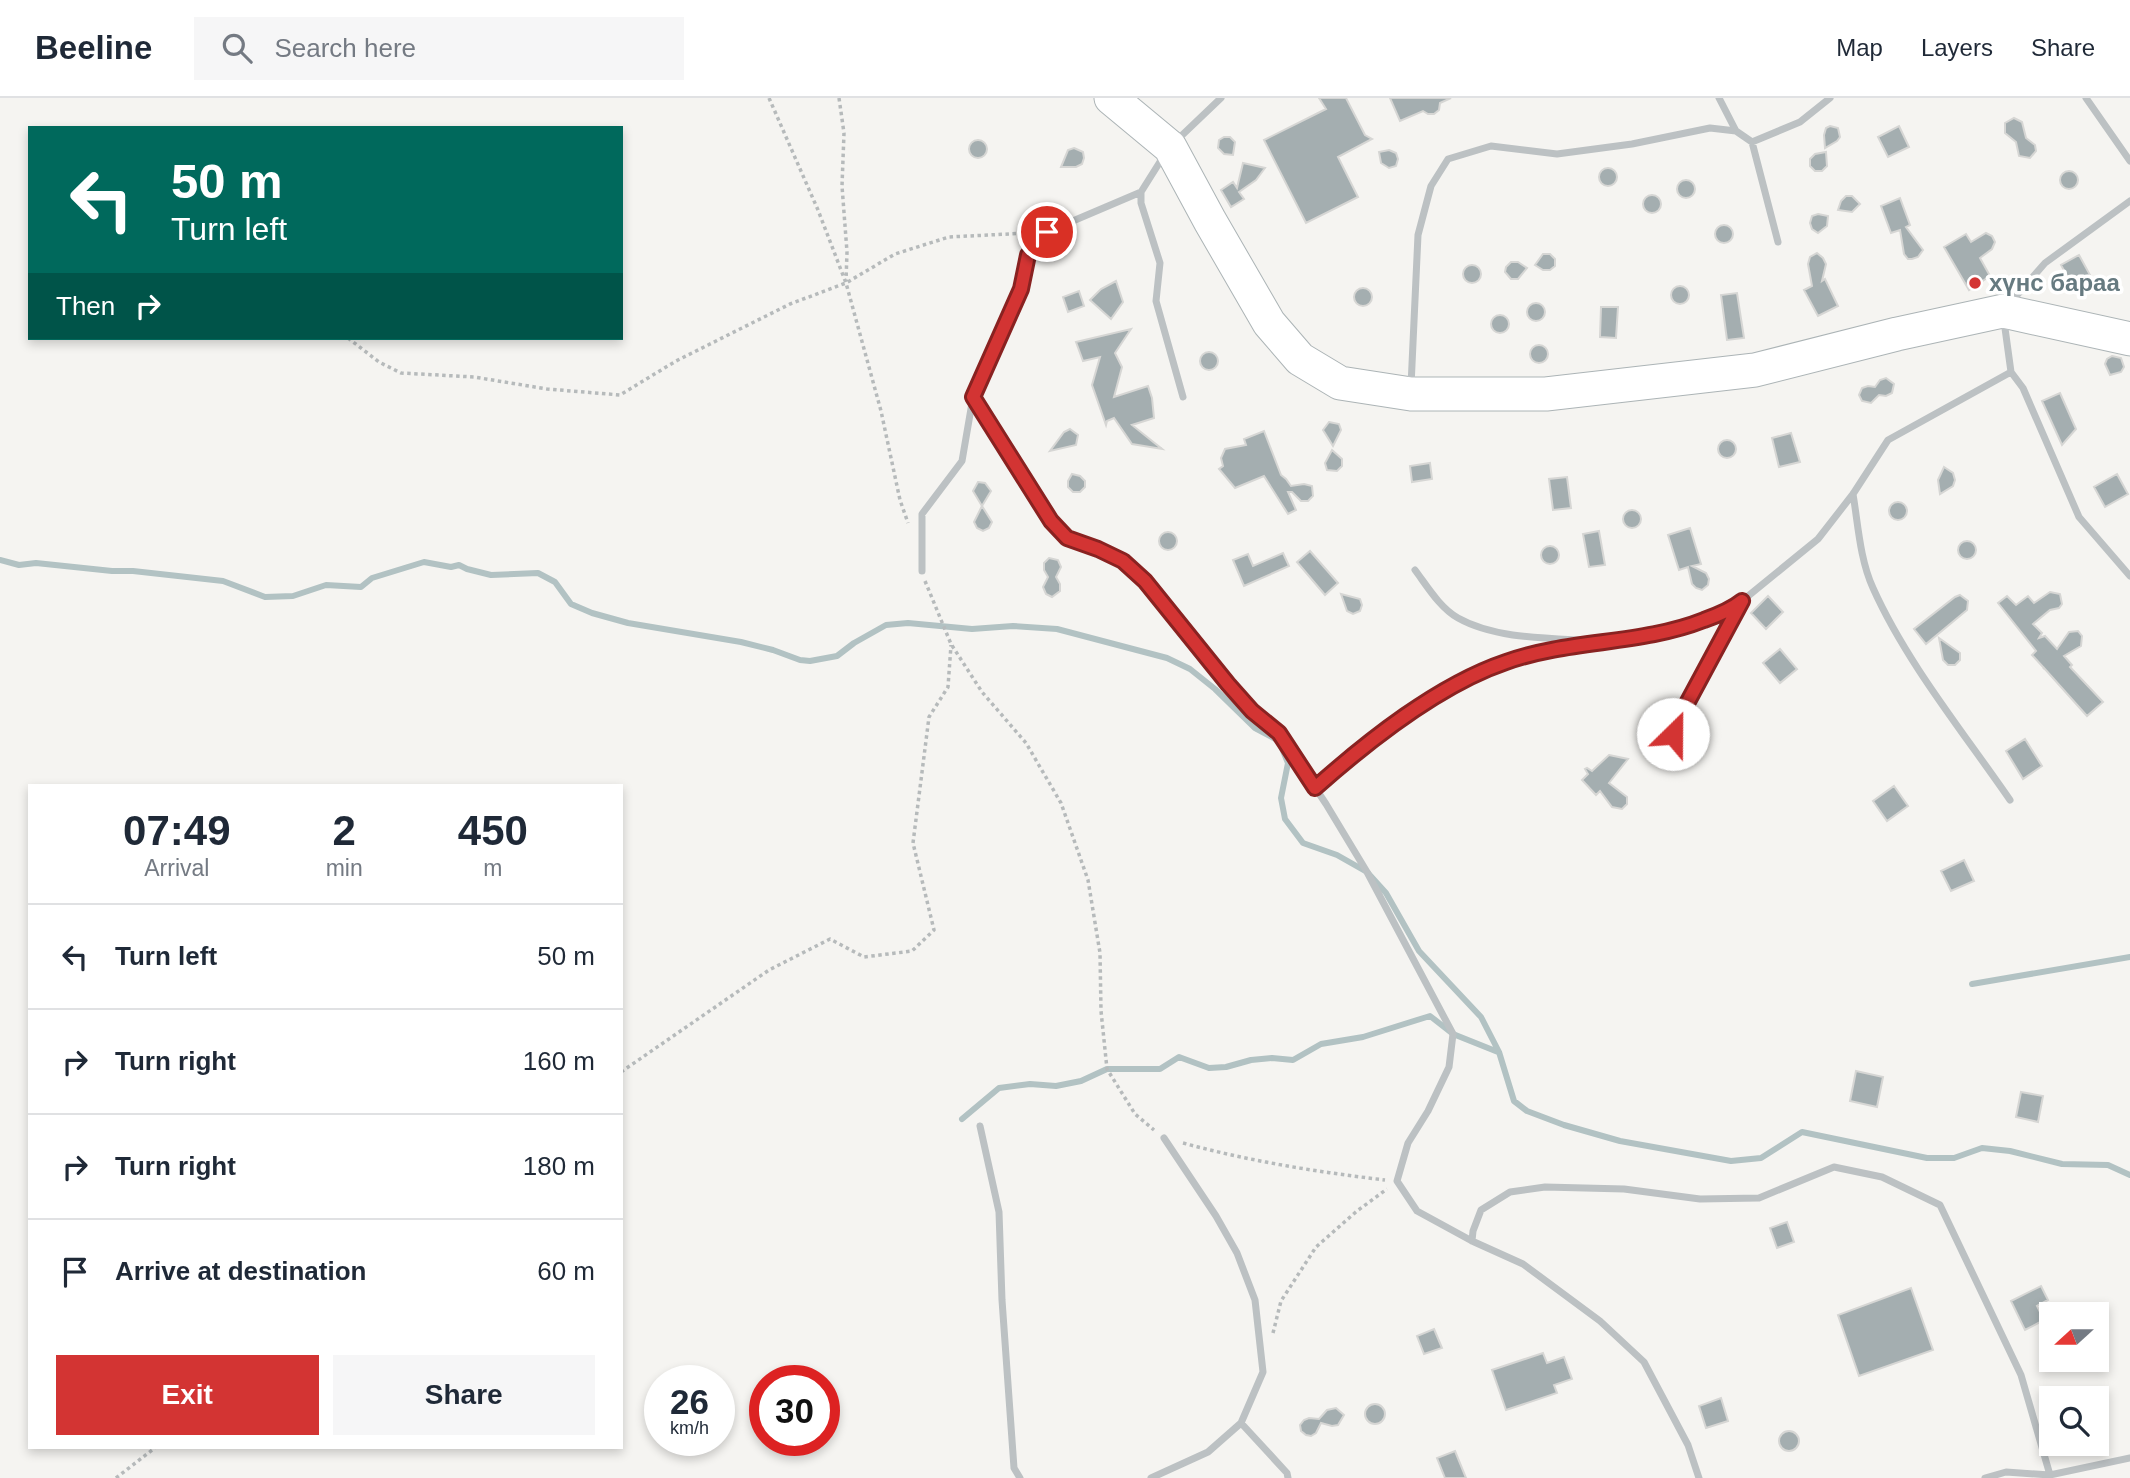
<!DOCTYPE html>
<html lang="en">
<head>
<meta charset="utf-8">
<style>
  :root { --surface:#fff; --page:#f6f6f7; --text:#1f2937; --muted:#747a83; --line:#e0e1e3; --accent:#d33433 }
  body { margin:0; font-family:Helvetica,sans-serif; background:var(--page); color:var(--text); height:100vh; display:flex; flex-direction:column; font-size:26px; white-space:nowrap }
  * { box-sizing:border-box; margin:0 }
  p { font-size:23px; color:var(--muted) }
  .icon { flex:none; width:38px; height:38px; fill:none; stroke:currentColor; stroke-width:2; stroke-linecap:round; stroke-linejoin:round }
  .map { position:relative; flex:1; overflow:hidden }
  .details { position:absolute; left:28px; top:686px; width:595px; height:665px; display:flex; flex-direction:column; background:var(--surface); border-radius:0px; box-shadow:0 4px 10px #0003 }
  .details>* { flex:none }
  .banner { position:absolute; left:28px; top:28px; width:595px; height:214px; border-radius:0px; box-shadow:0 4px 10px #0003; background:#00695c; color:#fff; overflow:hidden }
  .needle { width:46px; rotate:249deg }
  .fabs { position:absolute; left:2039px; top:1204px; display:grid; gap:14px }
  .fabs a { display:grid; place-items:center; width:70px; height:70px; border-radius:0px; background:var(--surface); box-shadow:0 4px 10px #0003; font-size:35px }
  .speed { position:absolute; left:644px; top:1267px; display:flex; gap:14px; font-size:35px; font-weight:700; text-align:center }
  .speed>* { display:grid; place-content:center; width:91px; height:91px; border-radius:50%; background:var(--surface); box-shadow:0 4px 10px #0003; line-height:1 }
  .speed small { font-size:18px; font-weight:400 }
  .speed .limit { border:10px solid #d22; background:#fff; color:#111 }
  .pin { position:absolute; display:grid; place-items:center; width:60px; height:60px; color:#fff; margin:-30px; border:4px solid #fff; border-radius:50%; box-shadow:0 2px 7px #0007 }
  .me { position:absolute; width:77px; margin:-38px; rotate:23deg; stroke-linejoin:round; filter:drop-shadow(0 0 5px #0008) }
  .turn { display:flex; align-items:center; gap:24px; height:147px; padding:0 28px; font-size:32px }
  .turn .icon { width:91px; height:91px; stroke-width:2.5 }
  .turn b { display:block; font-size:49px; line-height:60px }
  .then { display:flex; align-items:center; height:66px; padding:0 28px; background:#0003; gap:14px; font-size:26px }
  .eta { display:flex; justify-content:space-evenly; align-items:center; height:119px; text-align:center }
  .eta b { font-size:42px; font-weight:700; line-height:49px }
  .cta { display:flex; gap:14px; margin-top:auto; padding:14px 28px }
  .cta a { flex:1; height:80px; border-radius:0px; background:var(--accent); color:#fff; font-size:28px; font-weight:700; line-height:80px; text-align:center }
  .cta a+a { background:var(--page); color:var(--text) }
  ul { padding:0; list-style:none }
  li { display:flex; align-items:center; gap:21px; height:105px; padding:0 28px; border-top:2px solid var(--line) }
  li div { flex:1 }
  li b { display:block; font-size:26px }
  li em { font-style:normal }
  header { display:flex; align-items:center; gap:42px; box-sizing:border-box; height:98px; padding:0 35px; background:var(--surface); border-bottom:2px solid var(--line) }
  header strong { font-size:33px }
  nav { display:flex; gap:38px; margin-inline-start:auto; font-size:24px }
  .search { width:490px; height:63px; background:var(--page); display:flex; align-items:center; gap:18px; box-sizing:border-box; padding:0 24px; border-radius:0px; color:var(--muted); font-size:26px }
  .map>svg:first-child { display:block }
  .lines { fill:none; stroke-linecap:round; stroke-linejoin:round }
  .stream { stroke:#b2c2c3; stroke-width:6 }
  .building { fill:#a4aeb0; stroke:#d6d6d4; stroke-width:2 }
  .secondary-casing { stroke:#acb4b6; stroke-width:35 }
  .path { stroke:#b6babb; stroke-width:3.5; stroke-dasharray:3.5 3.5; stroke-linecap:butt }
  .street { stroke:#bcc1c3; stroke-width:7 }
  .secondary { stroke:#fff; stroke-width:33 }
  .route-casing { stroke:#892221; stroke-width:18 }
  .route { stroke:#d33433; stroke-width:12 }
  .poi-dot { fill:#d33433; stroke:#fff; stroke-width:2.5 }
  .labels { text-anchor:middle; stroke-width:7; stroke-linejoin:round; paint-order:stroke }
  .poi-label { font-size:24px; font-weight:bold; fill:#667a80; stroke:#fff; text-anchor:start }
</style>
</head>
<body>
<header>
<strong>Beeline</strong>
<div class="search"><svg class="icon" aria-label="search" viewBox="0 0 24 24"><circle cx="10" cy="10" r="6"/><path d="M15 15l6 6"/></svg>Search here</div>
<nav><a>Map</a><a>Layers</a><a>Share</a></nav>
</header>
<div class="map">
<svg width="2130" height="1380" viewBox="0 0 2130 1380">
  <rect width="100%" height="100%" fill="#f5f4f1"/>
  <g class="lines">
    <!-- stream -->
    <path class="stream" d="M0,462L19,467L36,465L112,473H133L223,483L265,499L293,498L326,487L361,489L372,480L424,464L451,469L459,467L467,471L491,477L538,475L555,484L571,506L592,515L628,525L741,544L773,552L800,562L810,563L837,558L854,545L886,527L908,525L972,531L1013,528L1057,531L1167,560L1190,571L1215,591L1255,630L1279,643L1288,665L1281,700L1285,721L1303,745L1337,757L1367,774L1386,795L1419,853L1481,919L1499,954L1514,1003L1527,1013L1564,1027L1620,1043L1731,1063L1761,1060L1802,1034L1927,1060H1954L1982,1050L2010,1053L2062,1066L2108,1067L2130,1077
      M1972,886L2130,859
      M962,1021L999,990L1030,986L1056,988L1081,983L1107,971H1160L1179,959L1209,970L1226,969L1251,962L1272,960L1293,962L1321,946L1363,939L1430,918L1453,936L1498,954"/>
  </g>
  <!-- building -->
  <path class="building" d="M1319,0H1346L1365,37L1372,41L1338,59L1358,99L1306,125L1264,42L1326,11Z
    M1390,0H1451L1440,5L1439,12L1434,16H1428L1423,13L1400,23Z
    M2014,20L2022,24L2026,40L2035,47L2036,53L2030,60L2019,58L2016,44L2005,35V25Z
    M1830,28L1838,30L1840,39L1837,43L1825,50L1824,37L1826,30Z
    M1899,28L1909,49L1888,59L1878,39Z
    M1224,39H1230L1235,44L1233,57L1224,56L1218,50L1219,42Z
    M969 51a9 9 0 1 1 18 0a9 9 0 1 1-18 0Z
    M1074,50L1083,54L1084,60L1082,66L1076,69H1061L1068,52Z
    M1389,52L1396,55L1398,61L1396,68L1389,70L1381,65L1379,54Z
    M1826,54L1827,68L1822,73H1815L1810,68V61L1815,56Z
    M1243,65L1265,70L1256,82L1239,94L1244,101L1231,109L1221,92L1233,84L1237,90Z
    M1599 79a9 9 0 1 1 18 0a9 9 0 1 1-18 0Z
    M2060 82a9 9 0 1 1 18 0a9 9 0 1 1-18 0Z
    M1677 91a9 9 0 1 1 18 0a9 9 0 1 1-18 0Z
    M1643 106a9 9 0 1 1 18 0a9 9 0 1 1-18 0Z
    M1846,98H1852L1860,106L1852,114L1838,112L1841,103Z
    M1900,100L1910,127L1906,129L1923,152L1918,159L1912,161H1908L1904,156L1900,132L1891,135L1881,108Z
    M1818,116L1828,118L1827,128L1818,135L1812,131L1810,125L1812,118Z
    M1715 136a9 9 0 1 1 18 0a9 9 0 1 1-18 0Z
    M1966,136L1971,144L1986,135L1992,138L1995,144L1992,151L1980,160L1990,178L1969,192L1944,149Z
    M1817,155L1823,160L1826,166L1822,183L1825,181L1838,208L1818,218L1804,192L1812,188L1808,166L1810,159Z
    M1543,156H1550L1555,161V168L1550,172H1543L1535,167Z
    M2079,157L2090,177L2072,187L2061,167Z
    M1511,164H1518L1527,170L1518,181H1511L1505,174L1506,169Z
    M1463 176a9 9 0 1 1 18 0a9 9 0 1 1-18 0Z
    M1116,183L1123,204L1111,221L1090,202L1101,191Z
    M1671 197a9 9 0 1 1 18 0a9 9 0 1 1-18 0Z
    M1354 199a9 9 0 1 1 18 0a9 9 0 1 1-18 0Z
    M1079,193L1084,208L1068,214L1063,199Z
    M1737,195L1744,240L1727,242L1721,197Z
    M1527 214a9 9 0 1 1 18 0a9 9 0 1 1-18 0Z
    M1601,209H1618L1616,240L1600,239Z
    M1491 226a9 9 0 1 1 18 0a9 9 0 1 1-18 0Z
    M1131,231L1115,255L1122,269L1114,299L1148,288L1152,300L1154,320L1132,327L1162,351L1132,346L1114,320L1107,323L1106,327L1092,287L1100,259L1083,263L1076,244Z
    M1530 256a9 9 0 1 1 18 0a9 9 0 1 1-18 0Z
    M1200 263a9 9 0 1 1 18 0a9 9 0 1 1-18 0Z
    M2112,258L2121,260L2124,269L2121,274L2110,277L2105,266L2107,261Z
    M1886,280L1894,286L1892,295L1886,298L1879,297L1871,305L1862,303L1859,297L1862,290L1868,288L1875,289L1880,282Z
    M2060,295L2076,331L2062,347L2042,303Z
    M1329,324L1339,326L1341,332L1333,348L1323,332Z
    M1070,331L1078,337L1076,347L1050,353L1064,334Z
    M1264,333L1281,377L1286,381L1291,388L1304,386L1312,388L1313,398L1308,403H1301L1292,394H1288L1296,412L1288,416L1264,378L1235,390L1219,371L1223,368L1221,360L1225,351L1246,347L1244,341Z
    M1791,335L1800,364L1779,369L1772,340Z
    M1718 351a9 9 0 1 1 18 0a9 9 0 1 1-18 0Z
    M1332,352L1342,361V368L1337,373L1327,372L1325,365Z
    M1430,365L1432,381L1412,384L1410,368Z
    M1944,369L1953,375L1955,382L1953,388L1940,396L1938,382Z
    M1072,376L1080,378L1085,383V389L1080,394H1073L1068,389V383Z
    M2117,376L2128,396L2105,409L2094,389Z
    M1567,379L1571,410L1553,412L1549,381Z
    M978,384L985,385L991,393L982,408L992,424L989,430L983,433L977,430L974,424L982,408L973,393Z
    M1889 413a9 9 0 1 1 18 0a9 9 0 1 1-18 0Z
    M1623 421a9 9 0 1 1 18 0a9 9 0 1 1-18 0Z
    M1690,430L1701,466L1692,468L1706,475L1709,481L1708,487L1702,492L1696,490L1692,486L1688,469L1679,472L1668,437Z
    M1599,433L1605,467L1589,469L1583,436Z
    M1159 443a9 9 0 1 1 18 0a9 9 0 1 1-18 0Z
    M1958 452a9 9 0 1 1 18 0a9 9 0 1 1-18 0Z
    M1541 457a9 9 0 1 1 18 0a9 9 0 1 1-18 0Z
    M1310,453L1338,485L1325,497L1297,464Z
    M1283,455L1289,468L1244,488L1233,462L1248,456L1253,468Z
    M1049,460L1058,462L1061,469L1056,479L1060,486V493L1052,499L1046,496L1043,489L1048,479L1044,472V465Z
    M2050,494L2060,496L2062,506L2059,510L2050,512L2033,526L2042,535L2039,540L2045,538L2057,551L2069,534L2078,533L2082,538L2081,548L2064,558L2072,567L2070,569L2103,604L2087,618L2044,570L2043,571L2044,570L2032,557L2036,553L1998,505L2007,498L2016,507L2028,498L2034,505Z
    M1341,496L1360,501L1362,507L1360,513L1353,516L1347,513Z
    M1960,497L1968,503L1967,512L1926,546L1914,531L1955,499Z
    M1768,498L1783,514L1766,531L1751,515Z
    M1939,540L1960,555V562L1955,567H1948L1943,562Z
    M1780,551L1797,571L1780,585L1763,565Z
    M2025,641L2042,668L2023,681L2006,653Z
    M1609,657L1628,661L1609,685L1627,699V706L1622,711L1612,709L1600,693L1596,697L1582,682L1588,676L1585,671L1587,670L1592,673Z
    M1894,688L1908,708L1887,723L1873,703Z
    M1964,762L1974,783L1951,793L1941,773Z
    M1856,973L1883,979L1877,1009L1850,1003Z
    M2021,994L2043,998L2038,1024L2016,1019Z
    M1787,1124L1794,1144L1777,1150L1770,1130Z
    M2041,1188L2048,1202L2037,1208L2044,1222L2025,1232L2011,1203Z
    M1911,1190L1933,1252L1859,1278L1838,1217Z
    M1434,1231L1442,1250L1424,1256L1417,1238Z
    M1543,1255L1547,1265L1564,1259L1572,1281L1554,1287L1557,1295L1506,1312L1492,1272Z
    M1721,1300L1728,1323L1706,1330L1699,1308Z
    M1365 1316a10 10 0 1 1 20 0a10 10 0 1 1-20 0Z
    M1336,1310L1344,1317L1338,1327L1332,1328L1321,1325L1316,1335L1311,1338L1306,1337L1301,1333L1300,1327L1304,1322L1309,1320L1319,1321L1327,1312Z
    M1779 1343a10 10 0 1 1 20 0a10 10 0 1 1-20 0Z
    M1455,1353L1466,1380H1445L1437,1360Z"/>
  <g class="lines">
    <defs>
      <path id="secondary" d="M1111,0L1170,49L1210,123L1269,225L1300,261L1340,285L1411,296H1546L1755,272L1897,236L2003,213L2130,241"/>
    </defs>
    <!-- secondary casing -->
    <use href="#secondary" class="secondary-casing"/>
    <!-- path -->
    <path class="path" d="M769,0L818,112L846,185L881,313L900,402L908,425
      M839,0L844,35L842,88L847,154L846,183
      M348,240L379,264L401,275L474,279L547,291L620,297L676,263L790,206L846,185L895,156L949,139L1028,135
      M925,483L951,546L982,594L1026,645L1061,705L1088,782L1100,855L1101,913L1107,971L1135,1016L1154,1032
      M621,974L769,872L830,841L864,859L912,853L934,832L913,745L929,619L948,589L951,547
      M1183,1045C1249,1063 1317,1074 1385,1082
      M1273,1235L1281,1203L1316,1149L1357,1113L1387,1091
      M116,1380L156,1349"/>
    <!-- street -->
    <path class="street" d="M1719,0L1736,33
      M2086,0L2130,63
      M1177,42L1221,0
      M1752,44L1778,144
      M1163,59L1141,94L1047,134L1028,157L1021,191L973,299L1051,423L1067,440L1098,451L1123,463L1145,483L1228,586L1252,613L1279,635L1326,706L1367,774L1453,936L1449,969L1428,1013L1408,1045L1397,1083L1417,1113L1472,1143L1523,1166L1600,1223L1644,1264L1688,1347L1699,1380
      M1141,94V105L1160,165L1156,203L1183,299
      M2011,204L2045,165L2130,103
      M2004,223L2011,274L2023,290L2079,419L2130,478
      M1411,288L1418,137L1431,88L1448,61L1491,48L1557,56L1632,46L1710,30L1736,33L1752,44L1800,24L1830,0
      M1853,396C1858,426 1860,462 1873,490C1906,564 1964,635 2010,702
      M1415,472C1427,488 1440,510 1458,520C1497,542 1554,540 1598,543
      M922,473V416L962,363L973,299
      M1673,636L1677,624L1742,503L1818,441L1853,396L1888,342L2011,274
      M1315,690C1368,643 1439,586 1506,563C1571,541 1641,546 1705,522C1717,517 1729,514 1739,506
      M980,1028L999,1114L1002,1202L1014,1370L1020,1380
      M1472,1143L1473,1133L1481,1112L1510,1094L1545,1089L1624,1091L1700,1101L1759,1100L1834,1069L1882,1079L1940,1107L2021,1277L2050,1377
      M1241,1325L1287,1375L1288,1380
      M1151,1380L1208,1354L1241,1325L1263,1274L1255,1202L1237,1155L1216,1118L1164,1040
      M1985,1380L2006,1374L2050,1377L2130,1360"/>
    <!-- secondary -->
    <use href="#secondary" class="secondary"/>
  </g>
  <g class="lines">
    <defs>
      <path id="route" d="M1047,134L1028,157L1021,191L973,299L1051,423L1067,440L1098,451L1123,463L1145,483L1228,586L1252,613L1279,635L1315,690C1368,643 1438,587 1506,564C1570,541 1641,547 1704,522C1718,517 1731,512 1742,503L1677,624L1673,636"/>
    </defs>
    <!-- route casing -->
    <use href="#route" class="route-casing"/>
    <!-- route -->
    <use href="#route" class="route"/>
  </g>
  <!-- markers -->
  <circle class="poi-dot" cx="1975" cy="185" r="7"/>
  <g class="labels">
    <!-- poi labels -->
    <g class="poi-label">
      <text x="1989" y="193">хүнс бараа</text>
    </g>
  </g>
</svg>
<div class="fabs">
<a><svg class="needle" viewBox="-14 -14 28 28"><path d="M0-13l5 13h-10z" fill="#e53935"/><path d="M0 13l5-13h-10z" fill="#747a83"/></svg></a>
<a><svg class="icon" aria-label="search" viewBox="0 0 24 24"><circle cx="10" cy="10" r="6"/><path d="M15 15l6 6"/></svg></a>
</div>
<div class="speed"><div>26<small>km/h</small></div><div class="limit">30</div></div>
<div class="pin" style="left:1047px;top:134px;background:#d93025"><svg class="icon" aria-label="arrive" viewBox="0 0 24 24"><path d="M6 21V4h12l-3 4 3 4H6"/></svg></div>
<svg class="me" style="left:1673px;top:636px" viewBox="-20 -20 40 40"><circle r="19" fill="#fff"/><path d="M0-13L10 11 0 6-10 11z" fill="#d33433"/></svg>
<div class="banner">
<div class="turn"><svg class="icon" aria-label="left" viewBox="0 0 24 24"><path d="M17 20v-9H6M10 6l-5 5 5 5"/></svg><div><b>50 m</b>Turn left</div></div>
<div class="then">Then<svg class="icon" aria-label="right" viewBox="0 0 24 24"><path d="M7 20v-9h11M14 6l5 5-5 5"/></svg></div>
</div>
<section class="details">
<div class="eta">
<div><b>07:49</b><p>Arrival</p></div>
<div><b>2</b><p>min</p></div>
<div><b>450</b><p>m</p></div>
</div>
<ul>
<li><svg class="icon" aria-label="left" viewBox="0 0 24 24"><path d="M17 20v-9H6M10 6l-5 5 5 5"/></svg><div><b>Turn left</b></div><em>50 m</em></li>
<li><svg class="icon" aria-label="right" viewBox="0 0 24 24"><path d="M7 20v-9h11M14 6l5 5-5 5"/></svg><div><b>Turn right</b></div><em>160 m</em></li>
<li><svg class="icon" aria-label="right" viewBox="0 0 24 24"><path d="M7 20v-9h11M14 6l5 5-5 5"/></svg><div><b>Turn right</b></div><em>180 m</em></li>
<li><svg class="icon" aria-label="arrive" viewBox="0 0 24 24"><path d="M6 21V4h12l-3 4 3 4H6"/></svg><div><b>Arrive at destination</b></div><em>60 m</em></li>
</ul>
<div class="cta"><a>Exit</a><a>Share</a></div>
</section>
</div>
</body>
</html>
